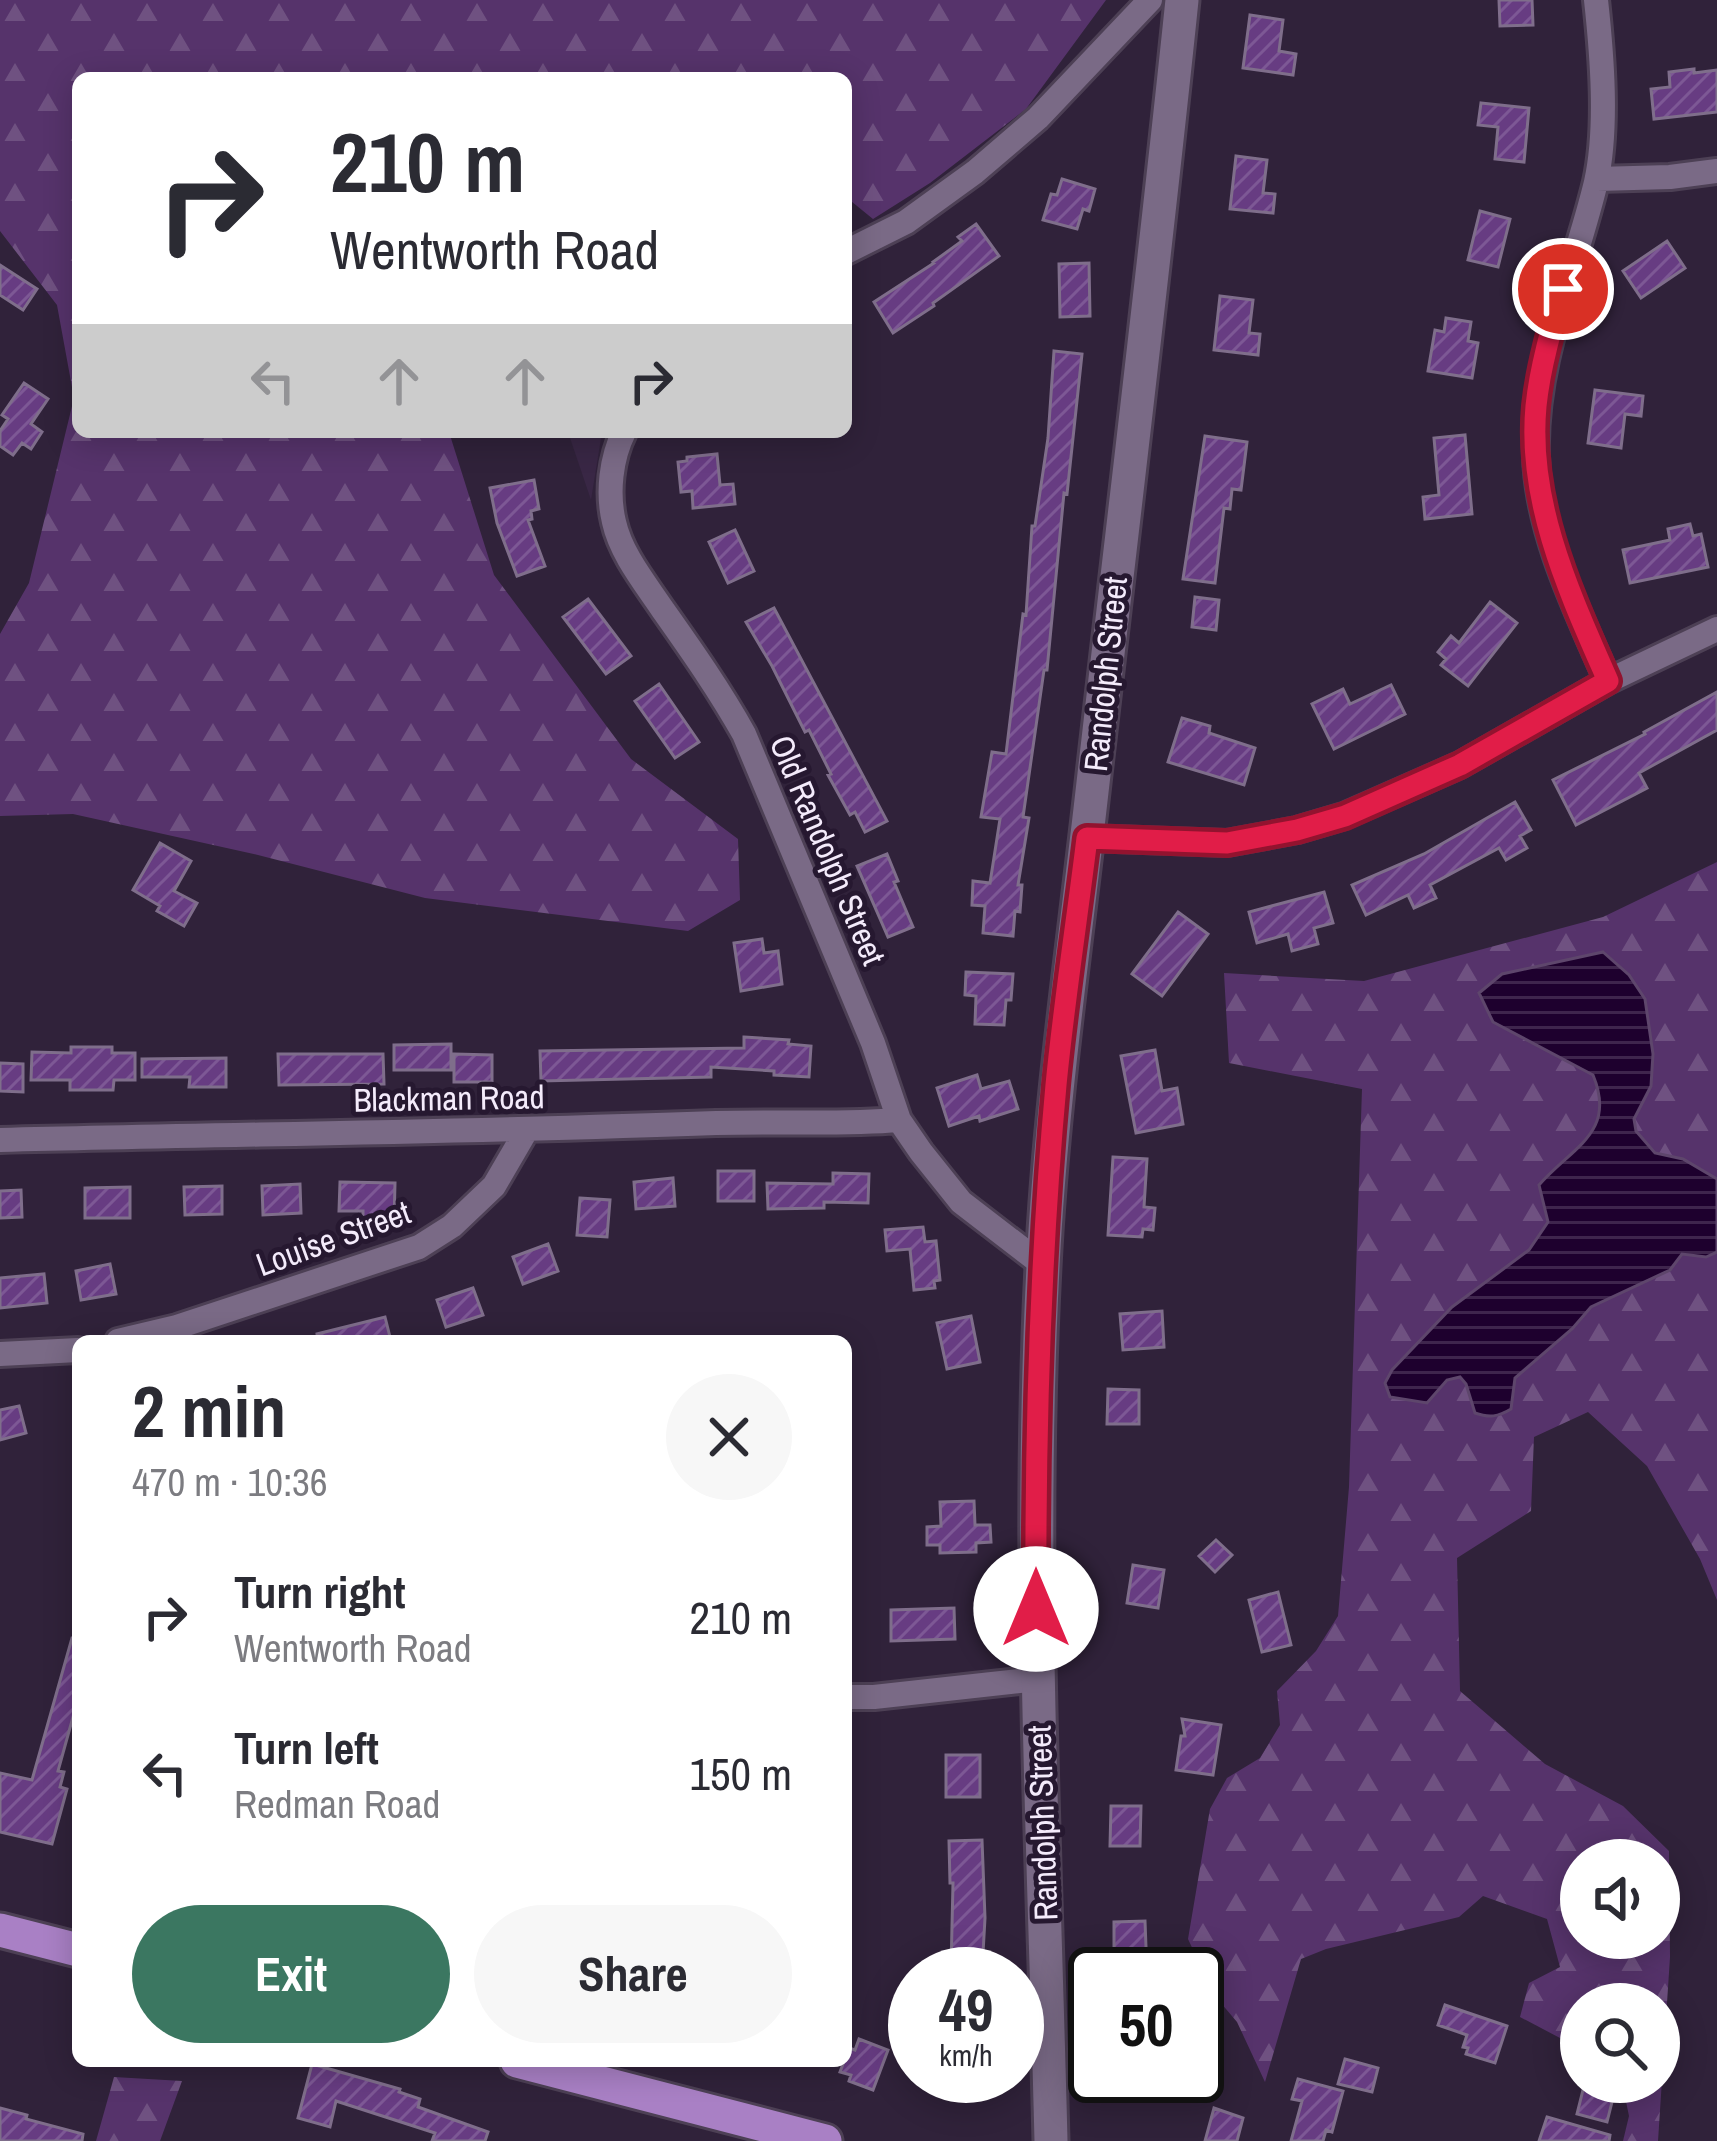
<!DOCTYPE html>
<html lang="en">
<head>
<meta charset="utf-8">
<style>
  :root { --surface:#fff; --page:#f7f7f7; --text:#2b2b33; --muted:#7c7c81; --accent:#3b7761 }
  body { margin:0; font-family:"Archivo Narrow",sans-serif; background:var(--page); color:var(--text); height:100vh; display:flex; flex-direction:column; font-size:45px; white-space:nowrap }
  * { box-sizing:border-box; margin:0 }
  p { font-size:39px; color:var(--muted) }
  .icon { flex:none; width:66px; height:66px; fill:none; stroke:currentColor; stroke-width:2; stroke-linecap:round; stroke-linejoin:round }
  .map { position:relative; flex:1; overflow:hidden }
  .drawer { position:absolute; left:72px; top:1335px; width:780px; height:732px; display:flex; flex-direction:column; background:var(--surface); border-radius:18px; box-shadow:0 6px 30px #0003 }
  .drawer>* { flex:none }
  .banner { position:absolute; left:72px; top:72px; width:780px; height:366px; border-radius:18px; box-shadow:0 6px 30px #0003; background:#fff; color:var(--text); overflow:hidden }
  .tools { position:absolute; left:1560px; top:1839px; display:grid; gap:24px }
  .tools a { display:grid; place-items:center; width:120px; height:120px; border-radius:50%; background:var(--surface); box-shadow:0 6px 30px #0003; font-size:60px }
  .speed { position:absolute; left:888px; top:1947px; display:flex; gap:24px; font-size:60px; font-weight:700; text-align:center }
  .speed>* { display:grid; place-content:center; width:156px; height:156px; border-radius:50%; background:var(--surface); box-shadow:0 6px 30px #0003; line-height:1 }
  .speed small { font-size:30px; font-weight:400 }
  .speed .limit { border:6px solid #111; border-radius:18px; background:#fff; color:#111 }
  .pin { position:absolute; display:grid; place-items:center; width:102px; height:102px; color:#fff; margin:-51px; border:6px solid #fff; border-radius:50%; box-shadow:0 3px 12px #0007 }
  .me { position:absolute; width:132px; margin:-66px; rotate:0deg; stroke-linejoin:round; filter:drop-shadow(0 0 9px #0008) }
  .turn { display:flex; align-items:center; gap:42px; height:252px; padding:0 60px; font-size:54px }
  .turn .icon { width:156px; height:156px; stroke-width:2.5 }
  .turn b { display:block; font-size:84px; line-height:102px }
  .lanes { display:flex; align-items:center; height:114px; padding:0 60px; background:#0003; justify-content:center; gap:60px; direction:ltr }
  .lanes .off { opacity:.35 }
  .round { display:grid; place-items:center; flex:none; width:126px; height:126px; border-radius:63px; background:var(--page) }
  .headline { display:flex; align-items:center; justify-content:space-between; height:204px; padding:0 60px }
  h1 { font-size:72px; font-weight:700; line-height:90px }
  .cta { display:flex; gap:24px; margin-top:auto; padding:24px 60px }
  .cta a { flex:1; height:138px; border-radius:72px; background:var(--accent); color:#fff; font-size:48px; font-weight:700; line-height:138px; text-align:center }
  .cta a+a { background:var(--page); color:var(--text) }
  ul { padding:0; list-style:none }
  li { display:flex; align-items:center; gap:36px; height:156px; padding:0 60px }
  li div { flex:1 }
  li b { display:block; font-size:45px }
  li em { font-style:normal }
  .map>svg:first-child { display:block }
  .built { fill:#392745 }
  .forest { fill:url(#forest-firs); fill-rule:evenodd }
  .water { fill:url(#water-rules); stroke:#5e466c; stroke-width:3 }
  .building { fill:url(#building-hatch); stroke:#7f6e8b; stroke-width:3 }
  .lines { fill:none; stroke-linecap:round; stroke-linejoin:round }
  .minor-casing { stroke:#4d4055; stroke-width:30 }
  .secondary-casing { stroke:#4d4055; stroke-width:39 }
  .primary-casing { stroke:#4d4055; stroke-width:39 }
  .minor { stroke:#7a6a86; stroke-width:24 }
  .secondary { stroke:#7a6a86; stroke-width:33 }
  .primary { stroke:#a980c5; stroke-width:33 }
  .route-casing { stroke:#92132f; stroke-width:30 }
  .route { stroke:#e11d48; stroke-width:21 }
  .labels { text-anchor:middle; stroke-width:10; stroke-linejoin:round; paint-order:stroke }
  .street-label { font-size:33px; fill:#f4ebfb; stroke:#261830 }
</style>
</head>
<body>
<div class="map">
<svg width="1717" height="2141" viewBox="0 0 1717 2141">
  <defs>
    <pattern id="forest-firs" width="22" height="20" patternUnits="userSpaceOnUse" patternTransform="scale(3)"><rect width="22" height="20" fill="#56336b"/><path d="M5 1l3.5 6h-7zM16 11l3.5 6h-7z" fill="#6f5181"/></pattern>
    <pattern id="water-rules" width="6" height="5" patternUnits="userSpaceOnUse" patternTransform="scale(3)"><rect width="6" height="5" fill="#1e002e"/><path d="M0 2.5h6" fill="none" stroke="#3f254d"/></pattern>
    <pattern id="building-hatch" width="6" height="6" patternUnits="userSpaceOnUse" patternTransform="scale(3)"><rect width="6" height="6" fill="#673c82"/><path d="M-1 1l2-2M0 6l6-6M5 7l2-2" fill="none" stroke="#7d5895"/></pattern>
  </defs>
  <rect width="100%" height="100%" fill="#30223a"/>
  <!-- built -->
  <path class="built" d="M568,432H602L591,500L569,435Z"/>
  <!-- forest -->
  <path class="forest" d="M0,0H1106L1026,109L930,183L873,219L846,197V78H78V432H449L494,575L631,759L738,839L740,900L688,931L425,898L258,855L73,814L0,816V634L29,583L74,398L57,305L0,231Z
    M1717,862V1600L1700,1559L1647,1466L1588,1412L1534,1437L1531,1511L1457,1558L1460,1691L1545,1764L1623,1806L1669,1851L1670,1957L1658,2141H1623L1629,2116L1622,2082H1659V2004H1581V2049L1520,2017L1529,1983L1560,1967L1547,1919L1483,1896L1459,1917L1326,1949L1301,1959L1265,2082L1237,2022L1215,1996L1188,1939L1210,1809L1227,1778L1260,1758L1280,1725L1277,1691L1316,1651L1338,1616L1349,1487L1362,1089L1229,1063L1224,973L1364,981L1603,917ZM1581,1860H1659V1938H1581Z
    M114,2077L182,2081L160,2141H96Z"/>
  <!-- water -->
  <path class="water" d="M1603,952L1629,975L1645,999L1653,1054L1651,1086L1634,1119L1636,1131L1655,1153L1683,1159L1717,1179V1252L1706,1257L1682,1254L1670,1270L1591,1307L1572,1329L1515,1378L1511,1409C1498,1417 1489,1418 1475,1413L1466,1384L1460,1377L1447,1380L1427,1403L1390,1397L1385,1383L1392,1370L1452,1307L1529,1250L1548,1222L1539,1185C1572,1147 1617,1133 1593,1075L1493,1022L1479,993L1502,974Z"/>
  <!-- building -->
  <path class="building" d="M1499,0H1532L1533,25L1500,26Z
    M1250,15L1283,20L1279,51L1296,54L1293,75L1243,68Z
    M1694,69V73L1717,70V112L1654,119L1651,89L1670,87L1669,72Z
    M1481,103L1529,108L1524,162L1495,159L1498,127L1478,125Z
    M1236,156L1267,160L1263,193L1275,194L1273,213L1230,209Z
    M1062,179L1095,189L1089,211L1083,209L1077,229L1043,220L1051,194L1057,195Z
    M1480,211L1510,219L1498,267L1468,260Z
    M976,224L999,256L933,303L934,306L893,333L874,302L934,263L933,262L962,241L958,237Z
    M1667,241L1685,268L1641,298L1623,271Z
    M1089,263L1090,316L1060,317L1059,264Z
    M0,265L37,289L23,310L0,295Z
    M1220,296L1253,300L1249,333L1260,334L1258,355L1214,350Z
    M1446,318L1471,322L1468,341L1478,343L1472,378L1428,371L1435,330L1444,332Z
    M1054,351L1082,354L1067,494L1064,493L1047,670H1044L1023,817L1029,818L1018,885H1022L1020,912L1015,911L1013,936L983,933L985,906L972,905L973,881L990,883L1000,819L981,817L992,752L1006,754L1023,614L1026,615L1032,526H1035L1048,438Z
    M24,383L48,399L31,424L42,432L31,449L22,443L13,455L0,446V431L8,419L2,415Z
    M1595,390L1643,396L1641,416L1625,414L1621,448L1588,443Z
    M1465,435L1472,514L1425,519L1423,497L1439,495L1434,438Z
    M1205,436L1247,442L1241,490L1232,489L1230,509L1224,508L1215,583L1183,579Z
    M717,454L720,485L733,484L735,504L693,508L692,491L681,492L678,462L687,461V457Z
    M534,480L539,509L531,511L532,519L528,520L545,566L517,576L497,523L490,488Z
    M1690,524L1693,536L1701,534L1708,567L1630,583L1623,550L1670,540L1668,529Z
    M735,530L754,571L728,583L709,542Z
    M1195,597L1219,600L1216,630L1192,627Z
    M588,599L631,656L606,674L563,617Z
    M1490,602L1517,623L1468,686L1441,665L1446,659L1438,652L1451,636L1459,643Z
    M774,608L887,821L865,832L855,812L850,815L828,775L831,774L809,730L805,732L772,666L746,622Z
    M659,684L699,742L675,758L635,701Z
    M1391,685L1405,714L1334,749L1312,704L1343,689L1350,704Z
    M1717,692V730L1639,773L1647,788L1576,825L1553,780L1645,734L1644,732Z
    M1182,718L1210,726L1209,733L1255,748L1244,785L1168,762Z
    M1515,802L1531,830L1520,836L1527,848L1506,860L1499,848L1430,885L1436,898L1414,908L1408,895L1366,915L1352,885L1424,854Z
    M160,843L191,861L174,891L197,903L184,926L157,911L160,906L133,890Z
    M887,854L898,881L894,882L913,927L888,937L857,866Z
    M1324,892L1333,923L1314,928L1318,944L1292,951L1288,934L1257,943L1249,912Z
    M1178,912L1208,934L1162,996L1132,974Z
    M762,939L764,953L778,951L782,984L741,991L734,943Z
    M966,972L1013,974L1011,1000H1006L1004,1025L975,1024L976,996L965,995Z
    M744,1037L789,1040L788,1044L811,1046L809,1077L774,1075V1071L711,1067V1077L541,1081L540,1051L744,1048Z
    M451,1044V1070H394V1045Z
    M71,1047H112V1053H135V1080H114L113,1090H70V1080H31L32,1052L71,1053Z
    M1155,1050L1162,1091L1177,1088L1183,1124L1136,1133L1121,1056Z
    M278,1054H383L384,1084L279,1085Z
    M454,1054L492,1055V1082H454Z
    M226,1058V1087H189L190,1077H142V1059Z
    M0,1063L23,1064V1092L0,1091Z
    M977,1075L981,1089L1009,1081L1018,1109L980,1121L979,1116L949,1126L937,1088Z
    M1113,1157L1147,1159L1144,1207L1155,1208L1153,1230L1143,1229L1142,1237L1108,1235Z
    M718,1171H754V1201H718Z
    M833,1173L869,1174L868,1203L824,1202V1208L768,1209L767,1183L833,1184Z
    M673,1178L675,1206L636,1209L634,1182Z
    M340,1182L395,1183L394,1223H363V1211H339Z
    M300,1184L301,1213L263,1215L262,1186Z
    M222,1186V1214L185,1215L184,1187Z
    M130,1187V1218H85V1188Z
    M21,1190L22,1217L0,1218V1191Z
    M580,1198L610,1200L607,1237L577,1235Z
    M923,1227L925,1242L936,1241L940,1280L934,1281L935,1288L914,1290L910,1249L887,1251L885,1230Z
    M548,1244L558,1271L523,1284L513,1257Z
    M110,1264L116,1294L81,1300L76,1271Z
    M44,1274L47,1303L0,1308V1278Z
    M473,1288L483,1315L446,1327L437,1300Z
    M1162,1311L1164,1347L1123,1350L1120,1314Z
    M971,1316L980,1362L947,1369L937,1323Z
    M385,1317L391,1341H318L317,1334Z
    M1108,1389L1139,1390V1424H1107Z
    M19,1406L26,1433L0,1440V1410Z
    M974,1501L975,1525H990L991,1542L976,1543V1552L940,1553V1545H927V1527L941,1526L940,1502Z
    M1216,1540L1232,1555L1215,1572L1199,1556Z
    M1133,1565L1164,1570L1158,1608L1127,1603Z
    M1278,1592L1291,1645L1262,1652L1249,1600Z
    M954,1608L955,1639L891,1641V1610Z
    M72,1638H78V1699L58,1771L64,1772L60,1787L67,1789L52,1844L0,1832V1773L32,1780Z
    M1182,1719L1221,1725L1213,1775L1176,1770L1181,1736H1185Z
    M946,1755H980V1797H946Z
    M1111,1806H1141L1140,1846H1110Z
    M982,1840L985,1918L982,1971L951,1970L953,1883H950L949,1841Z
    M1145,1921L1147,1973L1120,1974L1119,1954L1114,1955V1922Z
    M1445,2005L1507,2026L1495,2063L1466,2054L1468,2048L1463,2047L1467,2035L1438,2025Z
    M859,2039L888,2050L873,2090L849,2081L851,2075L840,2072L849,2048L855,2050Z
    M1345,2059L1378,2068L1372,2092L1338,2084Z
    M312,2064L400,2089L399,2092L420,2099L418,2107L488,2132L485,2141H432L435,2133L336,2101L330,2127L298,2118Z
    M1298,2079L1343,2091L1332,2132L1326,2130L1323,2141H1291L1302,2101L1292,2099Z
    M1585,2082H1617L1607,2122L1577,2114Z
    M0,2108L27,2115L26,2119L83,2134L82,2141H0Z
    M1214,2108L1243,2118L1237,2141H1205Z
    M1547,2117L1610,2135L1609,2141H1539Z"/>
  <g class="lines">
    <defs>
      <path id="minor" d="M1596,0C1602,55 1608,128 1596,182C1574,274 1533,360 1536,456C1538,533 1578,612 1608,681
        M1597,179L1670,177L1717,171
        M846,252L906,222L975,172L1038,118L1150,0
        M624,432C611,458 607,493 614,522C621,554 645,583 663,610C692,651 720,691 744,734L873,1043L899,1120L921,1152L961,1202L1043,1265
        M1087,838L1227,843L1297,830L1344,816L1460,765L1608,681L1717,629
        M0,1140C239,1134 477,1132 716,1123C777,1121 838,1125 899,1120
        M118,1341L177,1327L419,1247L452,1226L494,1186L526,1131
        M0,1354L78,1350
        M846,1697H874L1037,1679"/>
      <path id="secondary" d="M1051,2141C1044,1849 1028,1558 1043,1267C1051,1104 1075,944 1093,783C1123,522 1155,261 1182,0"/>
      <path id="primary" d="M0,1930L78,1950
        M517,2061L825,2141"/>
    </defs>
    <!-- minor casing -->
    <use href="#minor" class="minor-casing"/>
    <!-- secondary casing -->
    <use href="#secondary" class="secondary-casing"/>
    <!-- primary casing -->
    <use href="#primary" class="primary-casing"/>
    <!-- minor -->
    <use href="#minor" class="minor"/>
    <!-- secondary -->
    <use href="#secondary" class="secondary"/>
    <!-- primary -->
    <use href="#primary" class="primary"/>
  </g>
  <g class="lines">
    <defs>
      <path id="route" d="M1036,1609C1035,1434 1040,1259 1056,1085C1064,1002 1077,920 1087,838L1227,843L1297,830L1345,816L1460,765L1608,681C1570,594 1527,503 1536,406C1540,367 1552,326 1563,289"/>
    </defs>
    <!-- route casing -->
    <use href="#route" class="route-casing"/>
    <!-- route -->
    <use href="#route" class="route"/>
  </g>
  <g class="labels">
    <!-- street labels -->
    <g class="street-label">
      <text transform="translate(1105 674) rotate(-84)" y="12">Randolph Street</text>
      <text transform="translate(828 850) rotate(67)" y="12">Old Randolph Street</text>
      <text transform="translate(449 1098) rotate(-1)" y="12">Blackman Road</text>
      <text transform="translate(333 1238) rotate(-20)" y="12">Louise Street</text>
      <text transform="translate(1042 1823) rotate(-92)" y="12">Randolph Street</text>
    </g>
  </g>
</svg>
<div class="tools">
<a><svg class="icon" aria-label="sound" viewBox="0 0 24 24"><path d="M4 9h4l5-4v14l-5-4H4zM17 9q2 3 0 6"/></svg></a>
<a><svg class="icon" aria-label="search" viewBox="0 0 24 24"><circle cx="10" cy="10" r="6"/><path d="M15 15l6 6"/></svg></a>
</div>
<div class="speed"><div>49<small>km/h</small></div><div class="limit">50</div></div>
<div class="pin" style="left:1563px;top:289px;background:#d93025"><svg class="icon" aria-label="arrive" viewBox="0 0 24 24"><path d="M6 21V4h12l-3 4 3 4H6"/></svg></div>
<svg class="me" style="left:1036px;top:1609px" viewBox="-20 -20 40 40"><circle r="19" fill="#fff"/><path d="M0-13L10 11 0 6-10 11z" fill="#e11d48"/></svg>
<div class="banner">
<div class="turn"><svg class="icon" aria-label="right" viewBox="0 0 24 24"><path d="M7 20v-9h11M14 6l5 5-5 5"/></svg><div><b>210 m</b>Wentworth Road</div></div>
<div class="lanes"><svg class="icon off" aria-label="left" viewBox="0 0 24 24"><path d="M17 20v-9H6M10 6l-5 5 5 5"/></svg><svg class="icon off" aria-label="ahead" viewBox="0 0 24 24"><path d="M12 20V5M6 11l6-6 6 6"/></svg><svg class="icon off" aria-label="ahead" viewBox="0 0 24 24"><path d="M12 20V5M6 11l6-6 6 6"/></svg><svg class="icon" aria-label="right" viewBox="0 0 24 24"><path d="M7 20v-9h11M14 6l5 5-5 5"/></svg></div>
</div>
<section class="drawer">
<div class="headline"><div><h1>2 min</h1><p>470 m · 10:36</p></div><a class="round"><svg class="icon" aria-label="close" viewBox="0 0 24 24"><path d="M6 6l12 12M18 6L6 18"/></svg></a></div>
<ul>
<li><svg class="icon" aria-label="right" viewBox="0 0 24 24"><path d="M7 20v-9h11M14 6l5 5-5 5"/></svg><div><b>Turn right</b><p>Wentworth Road</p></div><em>210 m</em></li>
<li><svg class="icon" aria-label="left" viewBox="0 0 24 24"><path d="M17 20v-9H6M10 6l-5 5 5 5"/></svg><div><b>Turn left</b><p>Redman Road</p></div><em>150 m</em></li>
</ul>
<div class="cta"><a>Exit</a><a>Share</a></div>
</section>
</div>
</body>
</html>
